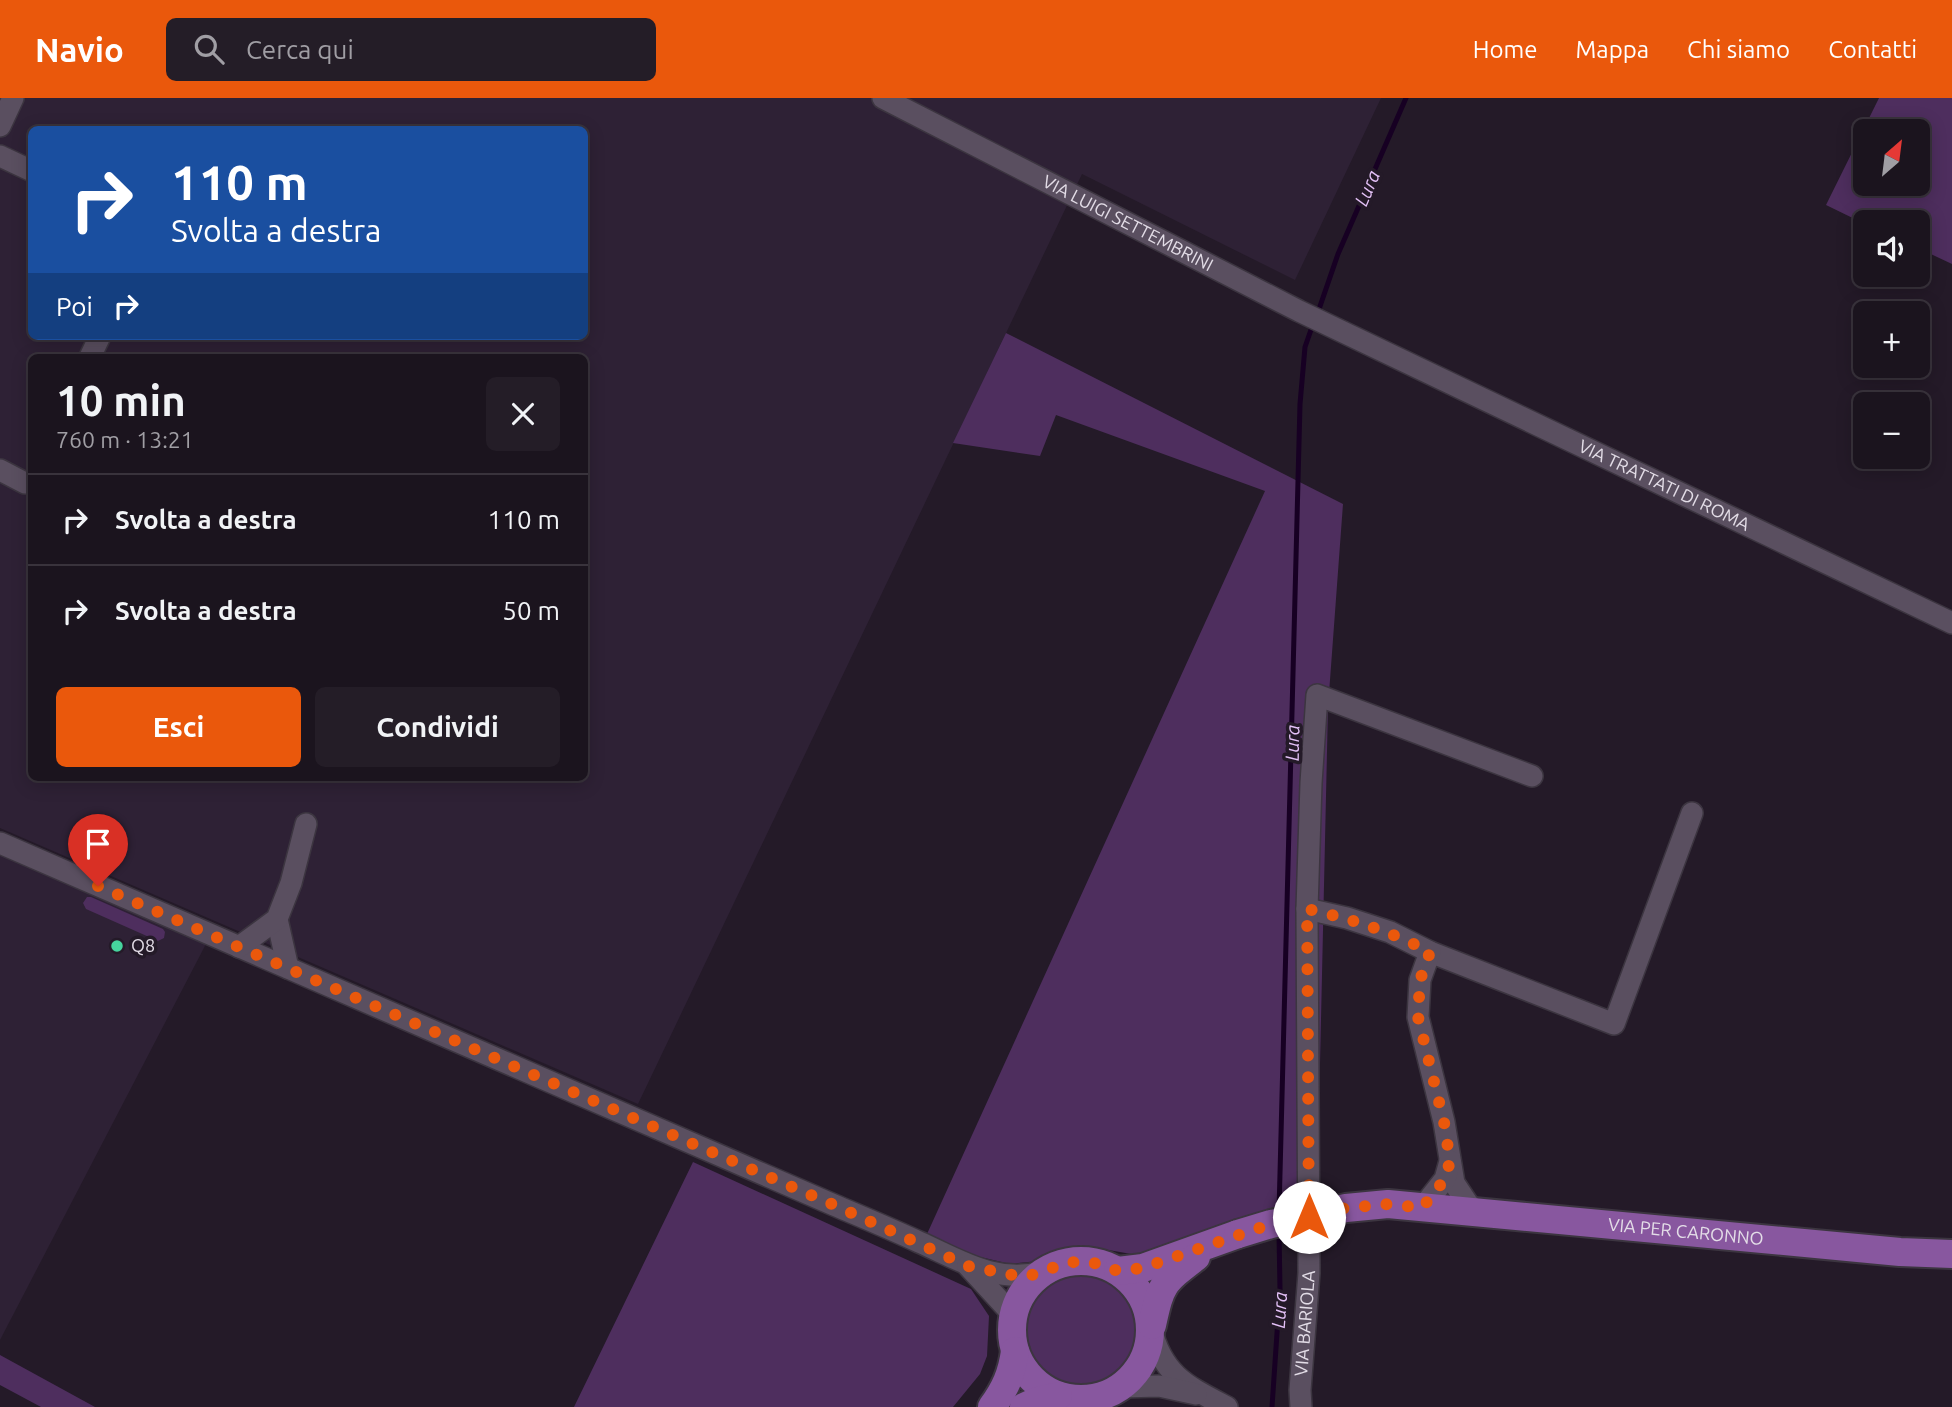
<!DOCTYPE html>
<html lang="it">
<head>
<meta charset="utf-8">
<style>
  :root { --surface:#1b141e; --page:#241d27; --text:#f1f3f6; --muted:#a09ea4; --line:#39333c; --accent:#ea580c }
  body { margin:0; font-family:Ubuntu,sans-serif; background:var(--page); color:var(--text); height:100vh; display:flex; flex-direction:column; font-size:26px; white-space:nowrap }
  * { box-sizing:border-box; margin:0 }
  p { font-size:23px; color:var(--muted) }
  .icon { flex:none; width:38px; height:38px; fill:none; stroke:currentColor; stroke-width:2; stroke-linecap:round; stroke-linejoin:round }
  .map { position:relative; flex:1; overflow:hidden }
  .panel { position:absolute; left:28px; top:256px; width:560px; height:427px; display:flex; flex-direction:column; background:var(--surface); border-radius:10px; box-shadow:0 4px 18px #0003,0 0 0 2px var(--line) }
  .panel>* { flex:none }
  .banner { position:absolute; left:28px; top:28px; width:560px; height:214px; border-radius:10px; box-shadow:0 4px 18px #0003,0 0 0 2px var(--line); background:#1a4fa0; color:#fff; overflow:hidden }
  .needle { width:46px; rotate:28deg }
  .buttons { position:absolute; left:1853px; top:21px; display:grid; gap:14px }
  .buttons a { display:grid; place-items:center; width:77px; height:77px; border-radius:10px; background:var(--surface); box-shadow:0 4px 18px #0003,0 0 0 2px var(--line); font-size:35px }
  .pin { position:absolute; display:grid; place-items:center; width:60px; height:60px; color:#fff; margin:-72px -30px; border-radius:50% 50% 50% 0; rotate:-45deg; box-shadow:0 0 7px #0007 }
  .pin .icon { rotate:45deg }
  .me { position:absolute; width:77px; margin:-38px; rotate:0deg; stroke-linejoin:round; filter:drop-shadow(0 0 5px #0008) }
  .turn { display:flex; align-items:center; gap:24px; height:147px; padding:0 28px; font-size:32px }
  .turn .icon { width:91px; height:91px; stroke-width:2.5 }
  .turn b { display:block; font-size:49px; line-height:60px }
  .then { display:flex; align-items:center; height:66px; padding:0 28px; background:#0003; gap:14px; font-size:26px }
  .round { display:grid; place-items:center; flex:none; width:74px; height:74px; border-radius:10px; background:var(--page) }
  .head { display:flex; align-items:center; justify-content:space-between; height:119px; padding:0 28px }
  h1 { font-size:42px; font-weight:700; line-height:52px }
  .action { display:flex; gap:14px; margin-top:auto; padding:14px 28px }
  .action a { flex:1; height:80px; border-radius:10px; background:var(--accent); color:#fff; font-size:28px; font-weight:700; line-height:80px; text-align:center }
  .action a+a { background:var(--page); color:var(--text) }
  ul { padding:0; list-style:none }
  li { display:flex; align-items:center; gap:21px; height:91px; padding:0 28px; border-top:2px solid var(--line) }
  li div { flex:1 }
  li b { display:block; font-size:26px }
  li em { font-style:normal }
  header { display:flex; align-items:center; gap:42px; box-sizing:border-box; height:98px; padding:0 35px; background:var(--accent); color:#fff }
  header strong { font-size:33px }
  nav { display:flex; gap:38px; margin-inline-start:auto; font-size:24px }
  .search { width:490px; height:63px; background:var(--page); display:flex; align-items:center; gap:18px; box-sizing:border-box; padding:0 24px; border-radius:10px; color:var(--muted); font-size:26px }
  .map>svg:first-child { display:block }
  .built { fill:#2e2135; fill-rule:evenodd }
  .green { fill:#4e2e5e; fill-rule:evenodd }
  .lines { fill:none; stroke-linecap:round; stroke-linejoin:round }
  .stream { stroke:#170023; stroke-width:5 }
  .minor-casing { stroke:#3c3540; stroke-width:24 }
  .major-casing { stroke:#3c3540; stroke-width:32 }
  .minor { stroke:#5a4f60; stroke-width:21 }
  .major { stroke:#88579f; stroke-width:28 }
  .major-bridge-casing { stroke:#3c3540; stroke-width:32; stroke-linecap:butt }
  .major-bridge { stroke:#88579f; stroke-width:28 }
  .route { stroke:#ea580c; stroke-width:12; stroke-dasharray:0 21.6 }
  .poi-dot { fill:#46d49e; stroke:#241a28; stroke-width:2.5 }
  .labels { text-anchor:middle; stroke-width:7; stroke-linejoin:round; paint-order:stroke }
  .street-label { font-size:18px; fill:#e3dde7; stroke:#241a28 }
  .poi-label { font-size:18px; fill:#e3dde7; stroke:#241a28; text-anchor:start }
  .water-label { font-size:19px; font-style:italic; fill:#e5c2f8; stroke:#241a28 }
</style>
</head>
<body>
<header>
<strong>Navio</strong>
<div class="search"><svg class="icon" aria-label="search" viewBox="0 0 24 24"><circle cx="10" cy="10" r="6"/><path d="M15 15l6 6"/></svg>Cerca qui</div>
<nav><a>Home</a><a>Mappa</a><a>Chi siamo</a><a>Contatti</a></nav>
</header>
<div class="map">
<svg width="1952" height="1309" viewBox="0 0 1952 1309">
  <rect width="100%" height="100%" fill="#241a28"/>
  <!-- built -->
  <path class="built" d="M0,0H1381L1295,182L1082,76L638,1006L0,730ZM32,32H584V238H32ZM32,259H584V679H32Z
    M0,754L207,844L0,1242Z"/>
  <!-- green -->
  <path class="green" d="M1879,0H1952V166L1918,150V124L1865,126L1826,107ZM1866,33H1918V86H1866Z
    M1006,235L1343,406L1328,609L1317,1100L1232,1122L1137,1157L1080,1147L1058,1153L1038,1163L1010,1166L972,1157L927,1136L1265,393L1056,317L1040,358L953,345Z
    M87,799H91L163,831L165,834L164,840L158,843L86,811L83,805Z
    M693,1064L971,1191L989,1218L987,1258L980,1276L953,1309H574Z
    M1026 1232a56 56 0 1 1 112 0a56 56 0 1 1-112 0Z
    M0,1257L95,1309H41L0,1287Z"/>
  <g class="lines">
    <!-- stream -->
    <path class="stream" d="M1317,217L1338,156L1406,0
      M1279,1114L1300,306L1305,249L1313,226
      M1272,1309L1280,1191L1279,1135"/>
    <defs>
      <g id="minor">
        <path id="s1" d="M883,0L1299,213L1952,525"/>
        <path d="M0,28L13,0"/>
        <path d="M0,58L32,73"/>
        <path d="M90,259L100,238"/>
        <path d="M0,372L25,385"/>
        <path d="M0,745L834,1107C862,1119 891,1131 919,1144C962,1163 995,1186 1043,1174"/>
        <path d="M1307,811L1347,820L1390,834L1430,854L1614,926L1692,715"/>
        <path d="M277,821L288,870"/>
        <path d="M239,849L277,821L291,785L306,726"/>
        <path d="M1430,854L1420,882L1418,919L1444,1024L1454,1085L1468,1106L1478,1115"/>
        <path d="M1422,1110L1445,1081L1450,1063"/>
        <path d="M968,1168L1013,1217"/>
        <path d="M1151,1230C1162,1277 1187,1288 1227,1309"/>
        <path d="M1122,1289L1159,1288L1196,1296"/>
        <path id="s2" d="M1301,1309L1300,1292L1309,1175L1307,811L1311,685L1317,597L1532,678"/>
      </g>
      <g id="major">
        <path id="s3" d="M1319,1116L1346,1110L1388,1106L1900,1154L1952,1156"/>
        <circle cx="1081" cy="1232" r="69"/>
        <path d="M1118,1173L1143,1170L1238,1136"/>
        <path d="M1152,1227C1161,1186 1162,1185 1196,1159"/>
        <path d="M992,1309C1005,1291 1012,1276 1015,1253"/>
        <path d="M1024,1309L1037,1303L1058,1298"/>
      </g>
    </defs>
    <!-- minor casing -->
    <use href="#minor" class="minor-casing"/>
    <!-- major casing -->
    <use href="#major" class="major-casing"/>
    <!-- minor -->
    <use href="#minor" class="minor"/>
    <!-- major -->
    <use href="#major" class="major"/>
    <defs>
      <path id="major-bridge" d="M1238,1136L1271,1126L1319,1116"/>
    </defs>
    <!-- major-bridge casing -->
    <use href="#major-bridge" class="major-bridge-casing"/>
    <!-- major-bridge -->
    <use href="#major-bridge" class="major-bridge"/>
  </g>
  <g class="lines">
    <!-- route -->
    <path class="route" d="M98,788L834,1107L968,1168L1023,1179L1043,1174L1061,1166L1081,1163L1100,1166L1118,1173L1143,1170L1271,1126L1319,1116L1346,1110L1388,1106L1422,1110L1445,1081L1450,1063L1444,1024L1418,919L1420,882L1430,854C1389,833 1352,821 1307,811C1308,914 1308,1016 1309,1119"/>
  </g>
  <!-- markers -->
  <circle class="poi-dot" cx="117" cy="848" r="7"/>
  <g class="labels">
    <!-- street labels -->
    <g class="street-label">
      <text dy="6" stroke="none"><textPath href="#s1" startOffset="275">VIA LUIGI SETTEMBRINI</textPath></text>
      <text dy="6" stroke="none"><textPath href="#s1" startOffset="872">VIA TRATTATI DI ROMA</textPath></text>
      <text dy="6" stroke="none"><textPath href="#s3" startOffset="369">VIA PER CARONNO</textPath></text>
      <text dy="6" stroke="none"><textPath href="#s2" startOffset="84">VIA BARIOLA</textPath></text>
    </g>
    <!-- poi labels -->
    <g class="poi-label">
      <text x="131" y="854">Q8</text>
    </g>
    <!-- water labels -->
    <g class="water-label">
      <text transform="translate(1367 90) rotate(-67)" y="7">Lura</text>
      <text transform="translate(1292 645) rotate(-89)" y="7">Lura</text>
      <text transform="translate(1279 1212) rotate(-86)" y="7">Lura</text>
    </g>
  </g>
</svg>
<div class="buttons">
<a><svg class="needle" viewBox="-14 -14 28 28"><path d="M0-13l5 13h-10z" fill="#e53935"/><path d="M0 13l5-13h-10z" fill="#a09ea4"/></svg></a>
<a><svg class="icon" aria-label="sound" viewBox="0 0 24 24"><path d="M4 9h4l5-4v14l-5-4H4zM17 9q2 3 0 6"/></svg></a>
<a>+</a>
<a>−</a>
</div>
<div class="pin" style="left:98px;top:788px;background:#d93025"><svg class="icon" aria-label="arrive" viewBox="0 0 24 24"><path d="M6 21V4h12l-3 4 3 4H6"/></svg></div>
<svg class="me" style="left:1309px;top:1119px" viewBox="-20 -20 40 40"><circle r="19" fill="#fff"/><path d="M0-13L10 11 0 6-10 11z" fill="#ea580c"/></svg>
<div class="banner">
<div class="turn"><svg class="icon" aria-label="right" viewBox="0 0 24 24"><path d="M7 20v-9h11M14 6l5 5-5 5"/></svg><div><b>110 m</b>Svolta a destra</div></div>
<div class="then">Poi<svg class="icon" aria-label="right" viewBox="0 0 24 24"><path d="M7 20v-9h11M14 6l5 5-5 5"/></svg></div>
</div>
<section class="panel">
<div class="head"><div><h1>10 min</h1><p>760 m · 13:21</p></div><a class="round"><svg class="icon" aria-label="close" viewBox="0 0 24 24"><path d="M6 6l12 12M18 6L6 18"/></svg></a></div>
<ul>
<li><svg class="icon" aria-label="right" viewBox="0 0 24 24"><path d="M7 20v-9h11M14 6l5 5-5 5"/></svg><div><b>Svolta a destra</b></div><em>110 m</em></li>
<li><svg class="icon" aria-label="right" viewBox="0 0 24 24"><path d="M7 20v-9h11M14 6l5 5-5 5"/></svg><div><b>Svolta a destra</b></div><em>50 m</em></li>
</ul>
<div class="action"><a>Esci</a><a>Condividi</a></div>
</section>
</div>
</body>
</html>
